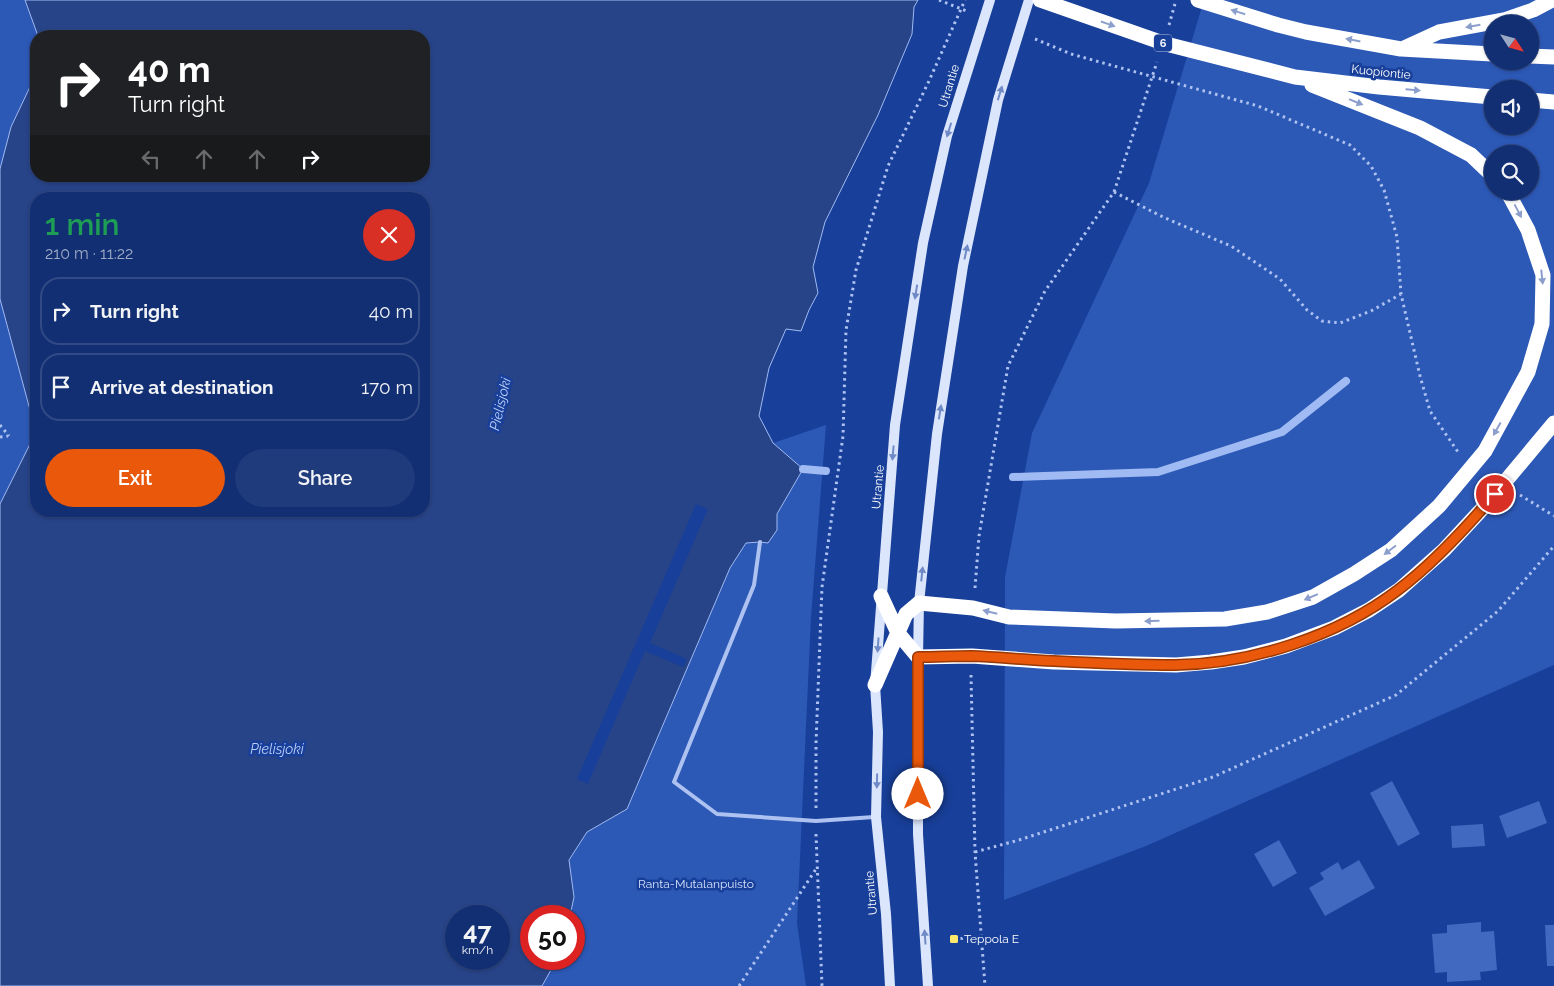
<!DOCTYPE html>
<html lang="en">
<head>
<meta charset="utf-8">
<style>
  :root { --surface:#122f73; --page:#1f3b7b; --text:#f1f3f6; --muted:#9ca9c4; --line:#314a85; --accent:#ea580c }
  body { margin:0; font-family:Raleway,sans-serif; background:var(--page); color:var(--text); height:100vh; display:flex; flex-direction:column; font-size:19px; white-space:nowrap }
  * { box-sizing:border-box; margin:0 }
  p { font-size:16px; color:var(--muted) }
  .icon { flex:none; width:28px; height:28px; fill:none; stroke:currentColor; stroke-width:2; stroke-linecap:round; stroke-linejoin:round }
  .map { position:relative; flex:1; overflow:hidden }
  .sheet { position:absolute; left:30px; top:192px; width:400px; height:325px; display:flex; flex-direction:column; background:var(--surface); border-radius:20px; box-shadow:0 1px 4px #0004,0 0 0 1px var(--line) }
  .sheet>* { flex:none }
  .top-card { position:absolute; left:30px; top:30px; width:400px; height:152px; border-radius:20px; box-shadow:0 1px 4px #0004,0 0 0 1px var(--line); background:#202124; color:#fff; overflow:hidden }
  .needle { width:32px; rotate:126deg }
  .fabs { position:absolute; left:1484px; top:15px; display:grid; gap:10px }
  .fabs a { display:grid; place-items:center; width:55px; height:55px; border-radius:50%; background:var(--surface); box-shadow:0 1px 4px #0004,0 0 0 1px var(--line); font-size:25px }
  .speed { position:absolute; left:445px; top:905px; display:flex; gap:10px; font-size:25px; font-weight:700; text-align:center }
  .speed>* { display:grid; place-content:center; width:65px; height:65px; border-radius:50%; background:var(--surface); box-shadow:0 1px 4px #0004,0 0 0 1px var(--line); line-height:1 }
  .speed small { font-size:12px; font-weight:400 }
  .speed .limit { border:8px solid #d22; background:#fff; color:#111 }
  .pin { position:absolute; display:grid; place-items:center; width:42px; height:42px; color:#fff; margin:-21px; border:2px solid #fff; border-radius:50%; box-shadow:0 1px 5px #0007 }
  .me { position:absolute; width:55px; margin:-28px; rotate:0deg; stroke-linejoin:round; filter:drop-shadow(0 0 4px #0008) }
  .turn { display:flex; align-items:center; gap:18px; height:105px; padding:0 15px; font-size:22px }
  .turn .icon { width:65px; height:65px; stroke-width:2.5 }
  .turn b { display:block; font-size:35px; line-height:42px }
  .lanes { display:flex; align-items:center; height:48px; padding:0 15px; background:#0003; justify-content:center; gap:25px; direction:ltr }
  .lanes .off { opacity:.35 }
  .round { display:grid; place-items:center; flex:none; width:52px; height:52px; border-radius:26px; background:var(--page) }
  .head { display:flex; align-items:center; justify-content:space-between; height:85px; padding:0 15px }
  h1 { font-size:30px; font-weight:600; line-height:38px; color:#1e9e55 }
  .action { display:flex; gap:10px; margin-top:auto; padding:10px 15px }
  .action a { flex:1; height:58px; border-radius:30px; background:var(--accent); color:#fff; font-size:20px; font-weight:600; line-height:58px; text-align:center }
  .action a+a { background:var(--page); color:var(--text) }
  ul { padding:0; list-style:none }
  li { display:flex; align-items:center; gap:15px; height:68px; margin:0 10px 8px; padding:0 5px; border:2px solid var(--line); border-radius:20px }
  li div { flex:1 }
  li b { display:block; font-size:19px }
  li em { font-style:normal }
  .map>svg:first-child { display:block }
  .green { fill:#2c58b6; fill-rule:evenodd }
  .water { fill:#284488; stroke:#a0bbf3; fill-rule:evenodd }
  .pier { fill:#183f99 }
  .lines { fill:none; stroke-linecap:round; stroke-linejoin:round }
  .stream { stroke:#a0bbf3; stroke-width:8 }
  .building { fill:#4169c0 }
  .path { stroke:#adc2f1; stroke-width:3; stroke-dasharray:2.5 4; stroke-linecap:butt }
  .service { stroke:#adc2f1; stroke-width:4 }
  .secondary { stroke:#dbe5fc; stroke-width:10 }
  .motorway { stroke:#fff; stroke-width:15 }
  .oneway { fill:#8c9fcc }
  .oneway2 { fill:#708ac6 }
  .route-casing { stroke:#983908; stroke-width:12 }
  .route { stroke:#ea580c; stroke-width:9 }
  .poi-dot { fill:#ffe96d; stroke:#183f99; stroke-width:2 }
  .labels { text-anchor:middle; stroke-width:5; stroke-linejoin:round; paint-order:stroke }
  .shield { fill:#183f99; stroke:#bac5e0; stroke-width:1 }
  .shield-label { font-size:11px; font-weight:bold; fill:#fff }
  .street-label { font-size:12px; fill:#fff; stroke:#183f99 }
  .park-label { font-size:12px; fill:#d4e1fc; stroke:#183f99 }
  .poi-label { font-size:12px; fill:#fff; stroke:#183f99; text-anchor:start }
  .water-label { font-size:14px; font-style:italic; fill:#b9cdf8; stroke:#183f99 }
</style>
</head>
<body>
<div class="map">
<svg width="1554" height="986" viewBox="0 0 1554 986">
  <rect width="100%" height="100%" fill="#183f99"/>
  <!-- green -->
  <path class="green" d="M0,0H25L38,36H36V74L11,127L0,169Z
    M1204,0H1554V665L1146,846L1004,900L1005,577L1032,433L1149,183ZM1492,24H1530V61H1492ZM1492,89H1530V126H1492ZM1492,154H1530V191H1492Z
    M0,299L36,432L0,504Z
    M826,425L811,618L797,923L806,986H542L557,959H574V916H570L574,897L569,860L587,832L627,809L730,568L746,543L760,542L777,530V514L803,469L773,443Z"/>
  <!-- water -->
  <path class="water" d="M25,0H918L914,7L912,34L878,115L825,222L813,267L818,293L809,310L801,331L786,329L769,368L759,416L773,443L803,469L777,514V530L768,543L760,542L746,543L730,568L627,809L587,832L569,860L574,897L570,916H531V959H557L542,986H0V504L36,432L0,299V169L11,127L36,74V176H424V36H38ZM36,199H424V511H36ZM456,916H499V959H456Z"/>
  <!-- pier -->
  <path class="pier" d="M696,504L708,509L650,643L687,659L683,667L645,651L588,784L577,779Z"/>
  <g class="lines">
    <!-- stream -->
    <path class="stream" d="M803,469L826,471
      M1013,477L1158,472L1282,432L1346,381"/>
  </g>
  <!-- building -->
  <path class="building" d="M1392,781L1420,834L1398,846L1370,793Z
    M1539,801L1547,823L1507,838L1499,816Z
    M1483,824L1485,846L1452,848L1451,826Z
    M1279,840L1297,873L1273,887L1254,854Z
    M1359,860L1375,888L1325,916L1309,888L1324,879L1320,873L1338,862L1342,870Z
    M1481,922V932L1494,931L1497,970L1480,972L1481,980L1447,982V972L1435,973L1432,934L1447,933V925Z
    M1545,925H1554V966H1547Z"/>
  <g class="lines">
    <!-- path -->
    <path class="path" d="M939,0L969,12
      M1169,25L1176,0
      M1035,39L1071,54L1258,106L1350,145L1371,166L1384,190L1397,237L1401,294L1420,376L1430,411L1458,452
      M1114,192L1165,218L1231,246L1280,279L1307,310L1322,321L1340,323L1371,311L1401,294
      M0,425L9,436
      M0,437L8,436
      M1520,495L1554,516
      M975,588L979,536L1008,366L1045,291L1114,192L1157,62
      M971,675L975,852L985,986
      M816,808V743L822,587L843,436L846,330L856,270L888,166L929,81L965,0
      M816,834L822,986
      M975,852L1019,840L1213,777L1396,695L1498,611L1554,546
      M954,939L981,937
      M739,986L816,869"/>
    <!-- service -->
    <path class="service" d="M760,542L754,585L674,782L717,814L816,821L874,817"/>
    <!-- secondary -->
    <path class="secondary" d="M890,986L886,914L876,817L878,732L875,685L895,425L923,243L947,136L990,0
      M928,986L918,834V657L919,603L937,434L963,266L998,100L1029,0"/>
    <!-- motorway -->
    <path class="motorway" d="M1040,0L1166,44L1295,77L1379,87L1492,97
      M1198,0L1278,25L1306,32L1401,49L1492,54
      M1404,48L1439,32L1504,20L1533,10L1552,0
      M1530,56L1554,57
      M1312,85L1420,128L1471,155L1492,175
      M1530,100L1554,102
      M881,596L898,633L918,657L972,656L1054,662L1176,665L1211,662L1244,657L1286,646L1334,628L1369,610L1399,590L1444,550L1484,507L1554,423
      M875,685L906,614L919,603L973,608L1009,617L1116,621L1225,619L1267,612L1313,597L1354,574L1391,550L1439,506L1485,451L1528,372L1542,324L1543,275L1528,230L1507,191"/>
  </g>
  <!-- one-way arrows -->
  <defs><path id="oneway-solid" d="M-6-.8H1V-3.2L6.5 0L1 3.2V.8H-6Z" transform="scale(1.25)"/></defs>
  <g class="oneway">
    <use href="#oneway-solid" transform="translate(1238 12) rotate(-163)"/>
    <use href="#oneway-solid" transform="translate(1108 24) rotate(19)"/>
    <use href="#oneway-solid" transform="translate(1473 26) rotate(170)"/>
    <use href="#oneway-solid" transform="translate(1353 40) rotate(-169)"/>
    <use href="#oneway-solid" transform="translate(1413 90) rotate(5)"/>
    <use href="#oneway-solid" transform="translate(1356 102) rotate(22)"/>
    <use href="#oneway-solid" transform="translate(1518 211) rotate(62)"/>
    <use href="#oneway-solid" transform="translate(1542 277) rotate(84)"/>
    <use href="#oneway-solid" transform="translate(1497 429) rotate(119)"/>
    <use href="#oneway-solid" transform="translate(1390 550) rotate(143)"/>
    <use href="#oneway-solid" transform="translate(1311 597) rotate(157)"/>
    <use href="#oneway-solid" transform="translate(990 612) rotate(-166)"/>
    <use href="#oneway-solid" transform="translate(1152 621) rotate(179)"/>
  </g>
  <g class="oneway2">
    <use href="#oneway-solid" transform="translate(1000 93) rotate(-73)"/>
    <use href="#oneway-solid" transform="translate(949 130) rotate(107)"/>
    <use href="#oneway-solid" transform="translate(966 252) rotate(-78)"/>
    <use href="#oneway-solid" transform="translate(916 292) rotate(99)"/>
    <use href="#oneway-solid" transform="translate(940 412) rotate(-81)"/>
    <use href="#oneway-solid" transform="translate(893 453) rotate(95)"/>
    <use href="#oneway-solid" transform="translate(922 574) rotate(-84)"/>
    <use href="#oneway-solid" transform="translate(878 645) rotate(94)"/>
    <use href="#oneway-solid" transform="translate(877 781) rotate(91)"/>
    <use href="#oneway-solid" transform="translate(925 937) rotate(-94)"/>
  </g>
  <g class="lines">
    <defs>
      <path id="route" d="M918,794V657C936,657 953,656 971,656C999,657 1026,660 1054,661C1094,663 1135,665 1175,665C1251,664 1338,636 1398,590C1434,563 1466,528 1495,494"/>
    </defs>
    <!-- route casing -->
    <use href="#route" class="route-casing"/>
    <!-- route -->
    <use href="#route" class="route"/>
  </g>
  <!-- markers -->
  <rect class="poi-dot" x="949" y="934" width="10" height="10" rx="2.5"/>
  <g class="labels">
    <!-- shield labels -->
    <rect class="shield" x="1154" y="34.5" width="18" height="17" rx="4"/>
    <g class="shield-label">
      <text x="1163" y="47">6</text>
    </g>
    <!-- street labels -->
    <g class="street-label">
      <text transform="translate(1381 72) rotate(6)" y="4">Kuopiontie</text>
      <text transform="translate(949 86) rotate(-73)" y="4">Utrantie</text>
      <text transform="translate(878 487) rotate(-85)" y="4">Utrantie</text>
      <text transform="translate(871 893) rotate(-95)" y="4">Utrantie</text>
    </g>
    <!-- park labels -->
    <g class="park-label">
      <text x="696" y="888">Ranta-Mutalanpuisto</text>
    </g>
    <!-- poi labels -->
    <g class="poi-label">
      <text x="964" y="943">Teppola E</text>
    </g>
    <!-- water labels -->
    <g class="water-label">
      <text transform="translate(500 404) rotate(-77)" y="5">Pielisjoki</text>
      <text x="277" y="754">Pielisjoki</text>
    </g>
  </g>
</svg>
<div class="fabs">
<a><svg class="needle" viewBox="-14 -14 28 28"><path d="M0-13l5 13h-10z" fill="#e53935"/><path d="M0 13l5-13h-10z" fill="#9ca9c4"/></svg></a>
<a><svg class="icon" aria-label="sound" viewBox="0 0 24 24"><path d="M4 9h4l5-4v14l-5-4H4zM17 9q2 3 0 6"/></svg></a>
<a><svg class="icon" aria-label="search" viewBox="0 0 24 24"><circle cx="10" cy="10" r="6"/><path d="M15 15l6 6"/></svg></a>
</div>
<div class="speed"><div>47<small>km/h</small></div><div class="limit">50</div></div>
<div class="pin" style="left:1495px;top:494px;background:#d93025"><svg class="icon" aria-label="arrive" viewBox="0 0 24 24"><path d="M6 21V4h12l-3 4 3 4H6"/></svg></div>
<svg class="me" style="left:918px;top:794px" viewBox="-20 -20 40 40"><circle r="19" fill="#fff"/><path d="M0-13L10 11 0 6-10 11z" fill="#ea580c"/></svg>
<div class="top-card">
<div class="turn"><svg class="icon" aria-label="right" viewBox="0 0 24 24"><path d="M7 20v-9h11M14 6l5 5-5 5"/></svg><div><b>40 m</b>Turn right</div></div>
<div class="lanes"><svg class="icon off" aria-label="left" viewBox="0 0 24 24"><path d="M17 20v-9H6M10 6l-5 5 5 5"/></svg><svg class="icon off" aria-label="ahead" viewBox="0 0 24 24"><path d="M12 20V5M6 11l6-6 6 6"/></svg><svg class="icon off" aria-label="ahead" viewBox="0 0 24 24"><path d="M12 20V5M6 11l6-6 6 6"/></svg><svg class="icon" aria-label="right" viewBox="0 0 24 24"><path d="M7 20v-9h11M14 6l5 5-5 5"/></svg></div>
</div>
<section class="sheet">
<div class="head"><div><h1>1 min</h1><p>210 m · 11:22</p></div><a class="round" style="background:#d93025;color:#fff"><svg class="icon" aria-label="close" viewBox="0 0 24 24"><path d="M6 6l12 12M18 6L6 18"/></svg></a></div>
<ul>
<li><svg class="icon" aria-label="right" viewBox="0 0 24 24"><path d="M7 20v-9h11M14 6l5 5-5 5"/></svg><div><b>Turn right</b></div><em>40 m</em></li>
<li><svg class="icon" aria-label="arrive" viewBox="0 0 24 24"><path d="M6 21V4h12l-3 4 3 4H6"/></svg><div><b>Arrive at destination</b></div><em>170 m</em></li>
</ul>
<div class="action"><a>Exit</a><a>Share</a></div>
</section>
</div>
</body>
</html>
